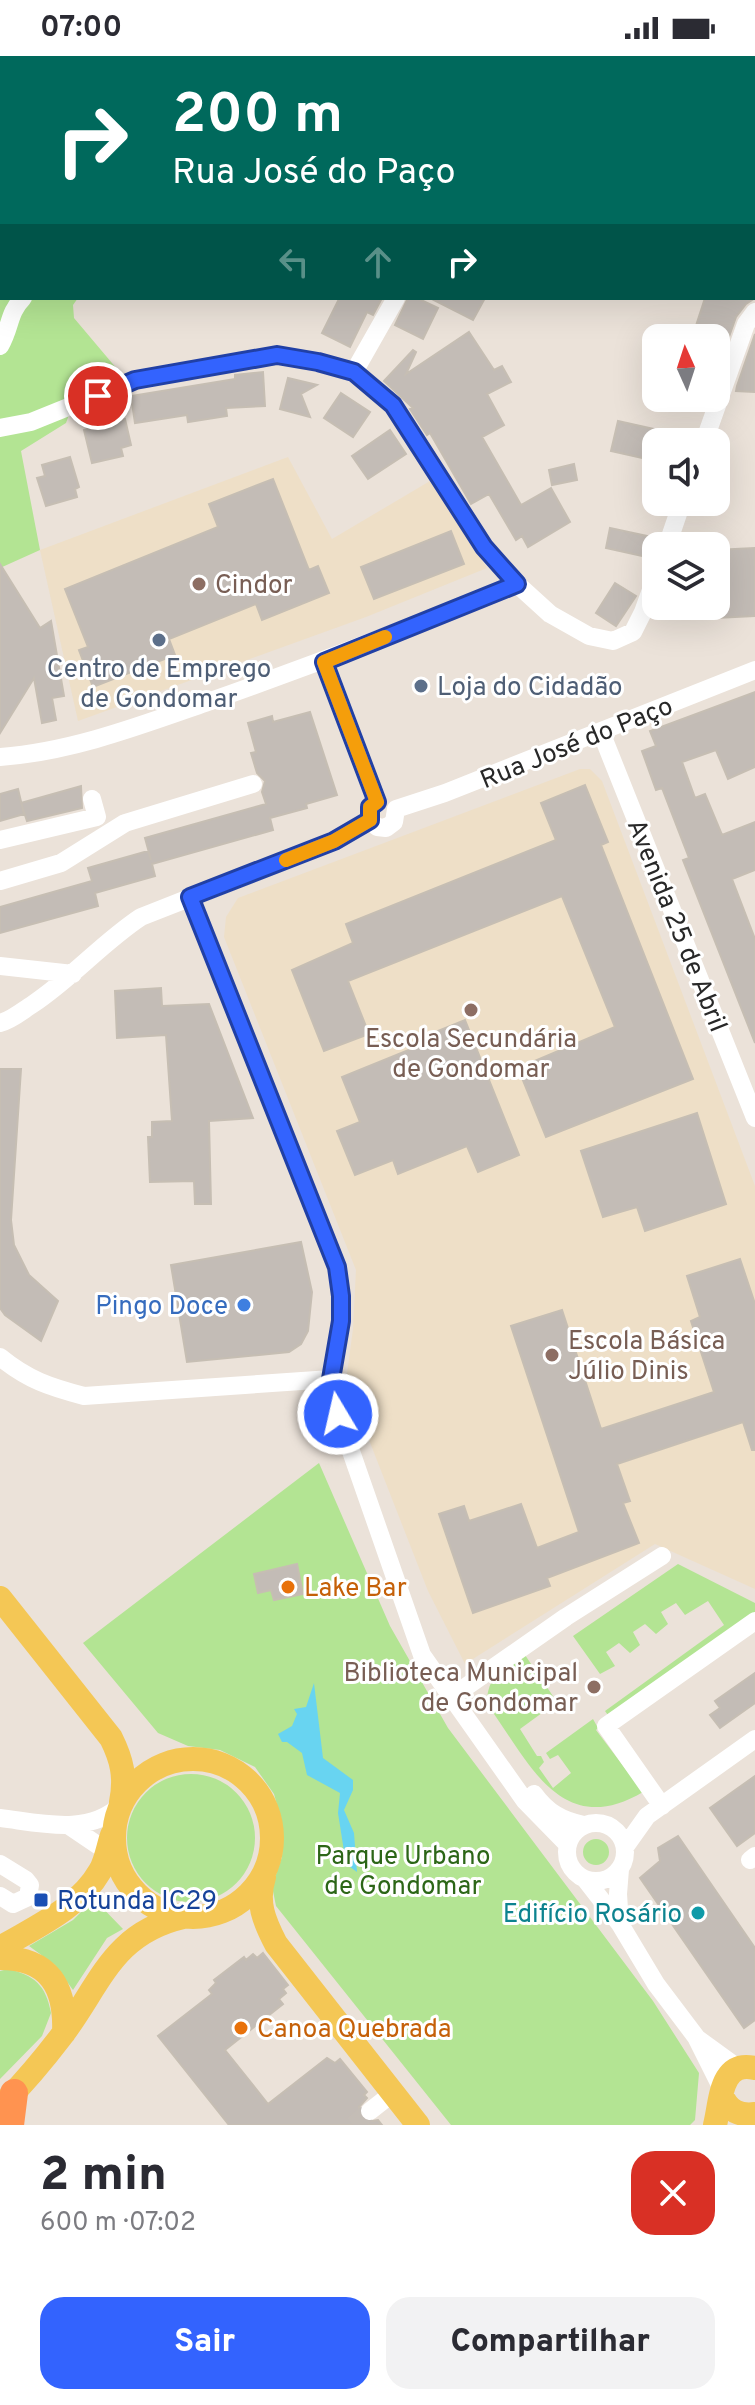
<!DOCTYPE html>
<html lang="pt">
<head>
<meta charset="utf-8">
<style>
  :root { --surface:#fff; --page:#f2f2f3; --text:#2b2b33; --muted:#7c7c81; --accent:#3363fe }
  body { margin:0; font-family:Overpass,sans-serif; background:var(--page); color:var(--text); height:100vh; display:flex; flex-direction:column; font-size:30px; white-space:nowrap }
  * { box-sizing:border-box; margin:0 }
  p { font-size:26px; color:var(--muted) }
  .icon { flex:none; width:44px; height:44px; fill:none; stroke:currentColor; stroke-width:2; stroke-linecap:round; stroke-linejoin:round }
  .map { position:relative; height:2069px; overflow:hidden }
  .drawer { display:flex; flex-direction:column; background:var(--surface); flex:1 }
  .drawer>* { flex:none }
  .top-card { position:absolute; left:0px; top:0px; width:756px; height:244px; box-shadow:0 8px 32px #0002; background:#00695c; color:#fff; overflow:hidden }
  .needle { width:52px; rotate:357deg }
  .buttons { position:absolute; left:642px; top:268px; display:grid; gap:16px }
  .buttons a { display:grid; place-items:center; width:88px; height:88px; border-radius:16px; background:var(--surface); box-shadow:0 8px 32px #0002; font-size:40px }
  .pin { position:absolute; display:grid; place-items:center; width:68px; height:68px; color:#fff; margin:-34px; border:4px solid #fff; border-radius:50%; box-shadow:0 2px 8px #0007 }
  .me { position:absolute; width:88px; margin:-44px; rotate:351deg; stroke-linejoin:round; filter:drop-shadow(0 0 6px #0008) }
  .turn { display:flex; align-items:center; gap:28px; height:168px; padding:0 40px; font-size:36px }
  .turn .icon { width:104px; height:104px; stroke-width:2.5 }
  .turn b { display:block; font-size:56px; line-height:68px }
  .lanes { display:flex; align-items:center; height:76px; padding:0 40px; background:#0003; justify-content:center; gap:40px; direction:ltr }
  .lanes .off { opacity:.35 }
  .round { display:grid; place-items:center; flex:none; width:84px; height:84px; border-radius:24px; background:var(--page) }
  .summary { display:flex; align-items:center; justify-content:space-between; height:136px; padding:0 40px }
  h1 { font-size:48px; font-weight:800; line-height:60px }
  .primary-button { display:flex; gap:16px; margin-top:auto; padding:16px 40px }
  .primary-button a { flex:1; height:92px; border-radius:24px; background:var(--accent); color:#fff; font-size:32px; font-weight:800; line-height:92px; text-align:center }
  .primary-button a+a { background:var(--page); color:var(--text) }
  .status { display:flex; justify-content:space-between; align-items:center; height:56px; padding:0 40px; background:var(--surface); direction:ltr }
  .status svg { height:22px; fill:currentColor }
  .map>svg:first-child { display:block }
  .education { fill:#eedfc7 }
  .green { fill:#b3e493 }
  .water { fill:#68d4f1 }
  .building { fill:#c3bcb6; stroke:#c6beb3; stroke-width:2 }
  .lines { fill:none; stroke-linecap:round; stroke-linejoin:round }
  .minor-tunnel { stroke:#c4bdb6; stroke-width:18; stroke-dasharray:18 9; stroke-linecap:butt }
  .minor { stroke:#fff; stroke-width:18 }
  .major { stroke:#f4c755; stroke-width:24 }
  .highway { stroke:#ff9350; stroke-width:28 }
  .route-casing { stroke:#2140a5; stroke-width:20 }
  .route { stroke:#3363fe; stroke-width:14 }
  .slow { stroke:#f59e0b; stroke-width:14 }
  .education-dot { fill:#8d6e63; stroke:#fff; stroke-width:3 }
  .service-dot { fill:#5c6f8a; stroke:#fff; stroke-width:3 }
  .shop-dot { fill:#3f7fe0; stroke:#fff; stroke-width:3 }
  .food-dot { fill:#e8710a; stroke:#fff; stroke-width:3 }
  .transit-dot { fill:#1a4fb4; stroke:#fff; stroke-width:3 }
  .culture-dot { fill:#0f9aa8; stroke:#fff; stroke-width:3 }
  .labels { text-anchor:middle; stroke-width:6; stroke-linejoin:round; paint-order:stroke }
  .education-label { font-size:26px; fill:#785e54; stroke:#fff; text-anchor:start }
  .service-label { font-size:26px; fill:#4e5e75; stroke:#fff }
  .street-label { font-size:26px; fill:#282828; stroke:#fff }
  .shop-label { font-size:26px; fill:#366cbe; stroke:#fff; text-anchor:end }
  .food-label { font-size:26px; fill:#c56008; stroke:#fff; text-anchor:start }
  .park-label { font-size:26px; fill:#2c6617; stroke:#fff }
  .transit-label { font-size:26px; fill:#164399; stroke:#fff; text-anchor:start }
  .culture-label { font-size:26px; fill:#0d838f; stroke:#fff; text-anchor:end }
</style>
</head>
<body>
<div class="status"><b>07:00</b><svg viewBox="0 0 49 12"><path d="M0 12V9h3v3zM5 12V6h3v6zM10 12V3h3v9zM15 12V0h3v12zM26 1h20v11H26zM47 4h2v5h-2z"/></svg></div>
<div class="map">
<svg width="755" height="2069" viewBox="0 0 755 2069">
  <rect width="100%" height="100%" fill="#ebe2d9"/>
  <!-- education -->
  <path class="education" d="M288,401L332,483L430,425L487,512L366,561L78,665L40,494Z
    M580,713H590L602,725L755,1130V1533L655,1488L465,1608L428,1535L346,1325L353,1273L356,1214L224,881L226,861L238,842Z"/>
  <!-- green -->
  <path class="green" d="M0,0L363,2H2V242H78L73,249L74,262L117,313L107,323L76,339L66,367L21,395L40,494L0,512Z
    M319,1407L390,1570L448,1672L653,1945L699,2017L695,2064L690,2069H451L276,1850L272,1830L282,1801L283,1771L274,1738L255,1711L220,1694L188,1690L158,1677L83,1587Z
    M678,1508L755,1547V1558L610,1662L605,1655L724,1569L708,1545L685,1559L676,1547L661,1556L668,1568L656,1578L645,1568L633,1576L640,1589L630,1597L619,1587L606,1596L615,1610L600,1618L573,1580Z
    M525,1599L557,1646L520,1673L537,1700H541L544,1706L539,1712L553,1732L571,1717L558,1699L550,1703L546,1697L593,1663L598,1672L596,1674L643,1736C560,1785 528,1704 487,1648C487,1618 503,1614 525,1599Z
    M127 1782a64 64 0 1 1 128 0a64 64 0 1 1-128 0Z
    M583 1796a13 13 0 1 1 26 0a13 13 0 1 1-26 0Z
    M94,1843L123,1873L107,1882L73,1934L55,1909L29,1890L73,1864Z
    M8,1913C34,1919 46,1929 51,1957L42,1980L0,2023V1915Z"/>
  <!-- water -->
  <path class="water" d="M314,1627L323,1702L353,1724V1734L344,1754L354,1777L357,1816L346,1808L338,1757L340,1737L307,1719L302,1697L287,1686H282L278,1678L292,1670L297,1658L294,1653L306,1651Z"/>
  <!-- building -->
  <path class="building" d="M337,242H382L373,259L367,256L350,291L322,277L339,243Z
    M408,242H417L438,252L423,283L395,269Z
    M430,242H485L473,264Z
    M705,242H755L746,248L736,261L720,306L716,305V282H692Z
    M469,276L494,314L502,310L511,326L487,338L504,369L482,381L521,449L551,432L570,466L528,491L522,480L516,484L489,438L471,448L430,377L427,379L410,353L413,352L384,325L413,294L416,296L406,318Z
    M755,278V336L736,335L737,330Z
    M263,316L265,350L226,352L227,360L188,366L187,359L135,367L131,340L235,323V319Z
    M288,322L317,329L301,338L310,361L280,353Z
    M341,337L370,356L353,381L324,362Z
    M125,363L131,389L121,392L123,400L92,407L84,374Z
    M618,365L654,373L647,403L611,395Z
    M390,374L406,398L368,423L352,400Z
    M70,401L79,431L75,433L77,441L46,450L37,422L45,420L42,409Z
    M574,408L577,424L552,429L549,414Z
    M273,423L309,514L318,510L329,537L262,564L256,548L169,583L175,599L93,631L79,594L88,591L65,533L218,471L209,448Z
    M610,472L652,481L647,501L606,492Z
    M451,475L464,508L374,543L361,511Z
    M755,492V560L716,562V494Z
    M0,508L40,572L51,565L64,640L52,642L56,664L42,667L34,622L0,677Z
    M615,527L636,540L616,570L596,557Z
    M755,636V711L728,723L716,694L682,706L695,742L705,738L722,779L755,766V814L732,823L755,883V987L683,804L689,802L662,732L656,734L642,695L656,690L650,675Z
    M310,656L337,739L306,748L307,752L270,762L273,774L152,808L155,820L95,837L98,850L0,877V851L92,825L88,812L148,795L151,804L145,782L266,748L262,736L265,725L257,717L251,697L256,696L248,667L272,660L273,666Z
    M585,729L608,786L601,789L693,1023L546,1081L518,1012L615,971L562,840L348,925L369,978L324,995L292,914L353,887L346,868L556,784L541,747Z
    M81,730L82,752L27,765L21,747Z
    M18,733L24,758L0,765V738Z
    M161,932L162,950L209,948L253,1062L209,1065L211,1148H195L194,1125L150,1126L148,1081H152V1066L172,1065L166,979L117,982L115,935Z
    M465,964L519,1099L478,1116L467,1090L398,1118L393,1104L355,1119L337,1075L360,1066L342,1021L426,987L423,981Z
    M0,1013H21L11,1164L14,1189L29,1219L58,1245L41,1285L5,1259L0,1252Z
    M697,1057L726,1148L645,1175L637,1151L603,1161L581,1095Z
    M301,1186L312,1236L308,1275L301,1288L289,1296L187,1306L171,1209Z
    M740,1203L755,1248V1394H752L743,1366L617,1408L630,1445L623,1447L639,1487L547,1522L550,1530L473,1557L439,1458L464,1450L469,1465L521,1448L537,1492L579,1476L511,1270L562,1254L601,1373L714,1336L691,1265L700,1261L687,1220Z
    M297,1508L303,1538L274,1544L271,1534L258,1537L254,1518Z
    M755,1617V1647L720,1672L710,1659L720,1652L715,1645Z
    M755,1720V1777L737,1790L710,1752Z
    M678,1780L755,1892V1964L744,1972L640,1822L660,1805L658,1792Z
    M263,1897L288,1929L283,1933L286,1937L279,1943L283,1948L225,1994L268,2048L327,2002L335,2007L340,2003L367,2036L364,2039L367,2042L359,2051L360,2062L366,2066L378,2064L382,2069H229L158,1980L212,1938L209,1934L216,1927L214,1924L244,1901L246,1904L253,1898L257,1902Z"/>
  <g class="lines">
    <!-- minor-tunnel -->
    <path class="minor-tunnel" d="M353,2069L370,2055"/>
    <!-- minor -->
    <path class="minor" d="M452,0L453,2
      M227,2L228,0
      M0,290C11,271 8,257 23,242
      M354,316L396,242
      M0,372L31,366L135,324L277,299L318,306L354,316L393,349L484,491L517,528L550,558L589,580L613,585L633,576L643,556L656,520
      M704,386L746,268L755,256
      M667,490L682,446
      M324,606L377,746
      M601,676L755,1062
      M0,701C70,696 139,670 205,647C310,610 414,570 517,528
      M396,753L445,737L755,614
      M370,764L377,771L386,772L394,766L396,753
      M0,784L97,761L92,743
      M0,825L61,807L125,767L253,728
      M190,841L337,1211L341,1240V1265L331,1323L338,1358L422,1599L525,1745L568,1789
      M0,910L73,918
      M0,967C12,964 22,955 33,948C72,922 103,886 141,861L334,785L370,764
      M0,1301C28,1324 50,1331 84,1340L331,1323
      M460,1635L566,1561L662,1500
      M534,1738C547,1756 562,1765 584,1769
      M662,1750L606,1670L755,1565
      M0,1762C41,1767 88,1780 121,1749
      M567 1796a29 29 0 1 1 58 0a29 29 0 1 1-58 0Z
      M68,1769L102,1792L124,1821
      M625,1791L647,1760L755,1683
      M750,1804L755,1800
      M0,1808L26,1824L30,1829L28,1841L13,1848L0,1840
      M585,1823L620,1868L656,1928L696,1981L722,2033
      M620,1868L618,1838L620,1813
      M698,1983L738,2012
      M370,2055L393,2037"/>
    <!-- major -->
    <path class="major" d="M628,0L630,2
      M685,2L689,0
      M754,160L755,161
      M0,1542L111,1682C122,1704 126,1721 121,1746
      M114 1782a79 79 0 1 1 158 0a79 79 0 1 1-158 0Z
      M264,1821C256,1846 264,1865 276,1888L418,2069
      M0,1892C35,1871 79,1852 100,1815C106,1805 108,1791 112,1779
      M0,1902C50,1902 66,1932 64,1977
      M722,2040C729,2055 739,2060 755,2058
      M2,2049C24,2027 44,2003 63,1978C101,1927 113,1877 183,1861
      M715,2069C721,2045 720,2004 755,2012"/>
    <!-- highway -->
    <path class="highway" d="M10,2069L14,2037"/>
  </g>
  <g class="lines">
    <defs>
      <path id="route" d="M98,340L135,324L277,299L318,306L354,316L393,349L484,491L517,528L324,606L377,746L370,751V764L334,785L190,841L337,1211L341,1240V1265L331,1323L338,1358"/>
    </defs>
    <!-- route casing -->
    <use href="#route" class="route-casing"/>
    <!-- route -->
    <use href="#route" class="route"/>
    <!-- slow -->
    <path class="slow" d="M286,804L334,785L370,764V751L377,746L324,606L385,581"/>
  </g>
  <!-- markers -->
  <g class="education-dot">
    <circle cx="199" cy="528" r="8"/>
    <circle cx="471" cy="954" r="8"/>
    <circle cx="552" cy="1299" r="8"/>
    <circle cx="594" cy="1631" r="8"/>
  </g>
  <g class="service-dot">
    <circle cx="159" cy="584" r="8"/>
    <circle cx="421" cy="630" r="8"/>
  </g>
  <circle class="shop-dot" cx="244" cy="1249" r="8"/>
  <g class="food-dot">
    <circle cx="288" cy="1531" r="8"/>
    <circle cx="241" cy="1972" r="8"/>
  </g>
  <rect class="transit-dot" x="33" y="1836" width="16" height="16" rx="4"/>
  <circle class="culture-dot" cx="698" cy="1857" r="8"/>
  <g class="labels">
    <!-- education labels -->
    <g class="education-label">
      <text x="215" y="537">Cindor</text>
      <text x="471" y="991" text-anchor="middle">Escola Secundária<tspan x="471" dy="30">de Gondomar</tspan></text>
      <text x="568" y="1293">Escola Básica<tspan x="568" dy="30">Júlio Dinis</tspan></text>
      <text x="578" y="1625" text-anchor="end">Biblioteca Municipal<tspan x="578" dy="30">de Gondomar</tspan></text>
    </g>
    <!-- service labels -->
    <g class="service-label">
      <text x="159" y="621">Centro de Emprego<tspan x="159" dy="30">de Gondomar</tspan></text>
      <text x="437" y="639" text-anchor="start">Loja do Cidadão</text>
    </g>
    <!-- street labels -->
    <g class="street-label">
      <text transform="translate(576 686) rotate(-22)" y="9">Rua José do Paço</text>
      <text transform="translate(678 869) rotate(68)" y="9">Avenida 25 de Abril</text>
    </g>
    <!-- shop labels -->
    <g class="shop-label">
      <text x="228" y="1258">Pingo Doce</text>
    </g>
    <!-- food labels -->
    <g class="food-label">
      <text x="304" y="1540">Lake Bar</text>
      <text x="257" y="1981">Canoa Quebrada</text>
    </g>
    <!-- park labels -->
    <g class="park-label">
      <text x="403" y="1808">Parque Urbano<tspan x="403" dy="30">de Gondomar</tspan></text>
    </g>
    <!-- transit labels -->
    <g class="transit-label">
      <text x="57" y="1853">Rotunda IC29</text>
    </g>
    <!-- culture labels -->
    <g class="culture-label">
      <text x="682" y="1866">Edifício Rosário</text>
    </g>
  </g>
</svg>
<div class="buttons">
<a><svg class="needle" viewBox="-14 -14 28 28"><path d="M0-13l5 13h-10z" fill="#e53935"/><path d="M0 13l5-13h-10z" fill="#7c7c81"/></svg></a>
<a><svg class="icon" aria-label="sound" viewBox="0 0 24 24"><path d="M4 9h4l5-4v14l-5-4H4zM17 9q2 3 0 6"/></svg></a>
<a><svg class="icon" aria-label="layers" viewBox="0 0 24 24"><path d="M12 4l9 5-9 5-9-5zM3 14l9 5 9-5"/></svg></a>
</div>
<div class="pin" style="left:98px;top:340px;background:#d93025"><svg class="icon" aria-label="arrive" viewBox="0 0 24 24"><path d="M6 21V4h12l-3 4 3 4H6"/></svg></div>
<svg class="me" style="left:338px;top:1358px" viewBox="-20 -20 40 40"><circle r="17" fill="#3363fe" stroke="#fff" stroke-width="3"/><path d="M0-11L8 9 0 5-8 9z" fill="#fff"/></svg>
<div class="top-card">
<div class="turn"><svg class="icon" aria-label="right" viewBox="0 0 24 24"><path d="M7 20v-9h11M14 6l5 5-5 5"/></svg><div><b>200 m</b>Rua José do Paço</div></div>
<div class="lanes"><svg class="icon off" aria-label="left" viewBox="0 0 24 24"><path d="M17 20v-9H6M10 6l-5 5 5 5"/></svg><svg class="icon off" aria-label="ahead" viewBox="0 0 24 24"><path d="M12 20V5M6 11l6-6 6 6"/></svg><svg class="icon" aria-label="right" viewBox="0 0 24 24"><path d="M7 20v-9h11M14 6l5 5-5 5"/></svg></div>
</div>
</div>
<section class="drawer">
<div class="summary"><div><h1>2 min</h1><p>600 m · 07:02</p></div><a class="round" style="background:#d93025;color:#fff"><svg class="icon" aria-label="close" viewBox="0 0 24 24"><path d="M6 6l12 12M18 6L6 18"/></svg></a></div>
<div class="primary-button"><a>Sair</a><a>Compartilhar</a></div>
</section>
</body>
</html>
